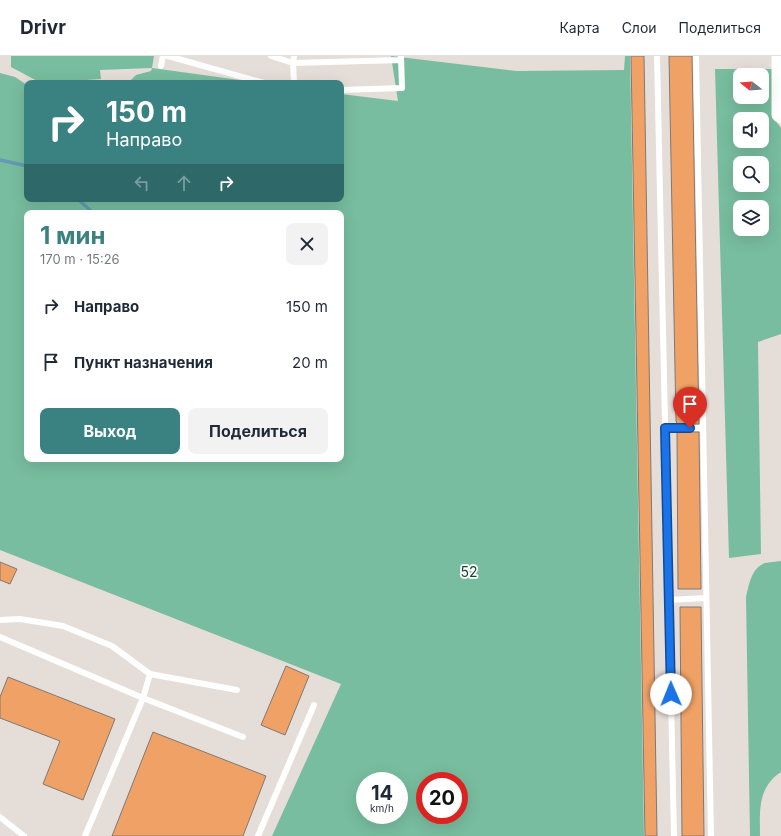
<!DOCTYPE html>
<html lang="ru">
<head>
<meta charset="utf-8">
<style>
  :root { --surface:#fff; --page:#f2f2f3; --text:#1f2937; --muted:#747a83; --line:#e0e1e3; --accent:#3a8282 }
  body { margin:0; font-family:Inter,sans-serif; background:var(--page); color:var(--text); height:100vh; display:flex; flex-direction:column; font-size:15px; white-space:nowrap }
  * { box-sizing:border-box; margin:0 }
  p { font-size:13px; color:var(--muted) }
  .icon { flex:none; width:22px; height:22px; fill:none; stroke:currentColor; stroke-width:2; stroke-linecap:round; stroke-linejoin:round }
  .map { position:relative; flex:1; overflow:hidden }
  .sheet { position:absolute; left:24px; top:154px; width:320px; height:252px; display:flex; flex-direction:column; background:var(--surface); border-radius:8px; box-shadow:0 4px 16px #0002 }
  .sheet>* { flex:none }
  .banner { position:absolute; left:24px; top:24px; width:320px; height:122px; border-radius:8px; box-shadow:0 4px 16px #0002; background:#3a8282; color:#fff; overflow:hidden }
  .needle { width:26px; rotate:287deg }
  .controls { position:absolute; left:733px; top:12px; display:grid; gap:8px }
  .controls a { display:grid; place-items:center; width:36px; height:36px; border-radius:8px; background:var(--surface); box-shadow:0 4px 16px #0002; font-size:20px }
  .speed { position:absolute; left:356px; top:716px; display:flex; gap:8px; font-size:20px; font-weight:700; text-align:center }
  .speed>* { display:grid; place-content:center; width:52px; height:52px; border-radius:50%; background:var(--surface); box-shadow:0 4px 16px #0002; line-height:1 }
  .speed small { font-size:10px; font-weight:400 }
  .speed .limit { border:6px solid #d22; background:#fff; color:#111 }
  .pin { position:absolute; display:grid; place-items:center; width:34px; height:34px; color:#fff; margin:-41px -17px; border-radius:50% 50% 50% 0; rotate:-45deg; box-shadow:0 0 4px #0007 }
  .pin .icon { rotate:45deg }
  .me { position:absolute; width:44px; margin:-22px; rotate:359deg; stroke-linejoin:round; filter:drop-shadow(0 0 3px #0008) }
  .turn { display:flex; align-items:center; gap:14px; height:84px; padding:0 16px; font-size:18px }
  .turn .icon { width:52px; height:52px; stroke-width:2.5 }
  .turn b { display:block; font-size:28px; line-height:34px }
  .lanes { display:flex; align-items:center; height:38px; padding:0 16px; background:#0003; justify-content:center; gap:20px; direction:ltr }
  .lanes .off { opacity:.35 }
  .round { display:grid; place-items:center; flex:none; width:42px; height:42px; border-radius:8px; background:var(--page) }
  .headline { display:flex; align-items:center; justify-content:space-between; height:68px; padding:0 16px }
  h1 { font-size:24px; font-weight:700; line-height:30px; color:var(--accent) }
  .cta { display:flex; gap:8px; margin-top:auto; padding:8px 16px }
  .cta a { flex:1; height:46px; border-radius:8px; background:var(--accent); color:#fff; font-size:16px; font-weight:700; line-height:46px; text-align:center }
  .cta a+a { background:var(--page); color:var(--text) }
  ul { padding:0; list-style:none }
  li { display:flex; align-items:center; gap:12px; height:56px; padding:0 16px }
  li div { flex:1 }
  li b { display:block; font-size:15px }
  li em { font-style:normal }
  header { display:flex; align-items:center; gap:24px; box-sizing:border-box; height:56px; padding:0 20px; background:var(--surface); border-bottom:1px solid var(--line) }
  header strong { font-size:19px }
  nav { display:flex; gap:22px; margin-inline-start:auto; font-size:14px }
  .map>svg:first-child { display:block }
  .green { fill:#78bd9f; fill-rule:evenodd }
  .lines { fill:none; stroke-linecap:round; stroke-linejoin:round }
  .stream { stroke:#639ab5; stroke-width:3.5 }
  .building { fill:#f0a266; stroke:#7f7874 }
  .service { stroke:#fff; stroke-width:6 }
  .minor { stroke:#fff; stroke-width:13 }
  .route-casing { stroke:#114b97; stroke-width:10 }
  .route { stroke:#1a73e8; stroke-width:7 }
  .labels { text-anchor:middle; stroke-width:3.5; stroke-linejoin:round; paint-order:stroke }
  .park-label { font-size:14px; fill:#154432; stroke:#fff }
</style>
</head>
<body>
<header>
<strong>Drivr</strong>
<nav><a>Карта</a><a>Слои</a><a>Поделиться</a></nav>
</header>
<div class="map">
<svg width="781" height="780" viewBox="0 0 781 780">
  <rect width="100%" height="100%" fill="#e5ddd8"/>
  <!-- green -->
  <path class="green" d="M11,0H154L152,12L262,27H128L136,19L151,15L152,12L100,14L101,23L41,27L11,11Z
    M391,0L517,15L624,14L625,0H630L644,780H272L341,628L0,494V17L15,21L27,29V143H341V38L398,45ZM27,157H341V403H27ZM365,725H399V759H365ZM425,725H459V759H425Z
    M715,13H774L775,64L781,72V278L758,286L761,498L729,502ZM740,19H762V41H740ZM740,63H762V85H740ZM740,107H762V129H740ZM740,151H762V173H740Z
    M781,505V716C757,732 760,755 760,780H750L746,541C749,529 751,512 765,507C770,506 776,506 781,505Z"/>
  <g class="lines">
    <!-- stream -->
    <path class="stream" d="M0,104L27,110
      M78,143L93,157"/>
  </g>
  <!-- building -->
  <path class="building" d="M631,0H644L657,780H645Z
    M669,0H692L699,368H677L676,365Z
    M677,376H699L701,533H678Z
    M0,506L17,513L10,528L0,524Z
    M680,551H701L704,780H682Z
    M286,610L309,620L285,679L261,669Z
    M8,621L115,663L83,744L43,728L60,685L0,662V641Z
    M153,676L266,720L243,780H112Z"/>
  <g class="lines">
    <!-- service -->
    <path class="service" d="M168,0L264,27
      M271,0L293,7L401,4
      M657,0L674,780
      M696,0L711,780
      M161,10L163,0
      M294,27L293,7L294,0
      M341,34L402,32L401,0
      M665,372H703
      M669,544L706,542
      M0,564L20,563L63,570L112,590L150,618L237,634
      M0,581L143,642L150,618
      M0,761L24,780
      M85,780L143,642L243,681
      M258,780L314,649"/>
    <!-- minor -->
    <path class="minor" d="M778,0V59L781,61"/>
  </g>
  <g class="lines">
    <defs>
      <path id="route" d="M671,638L665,372H690"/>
    </defs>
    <!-- route casing -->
    <use href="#route" class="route-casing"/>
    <!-- route -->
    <use href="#route" class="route"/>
  </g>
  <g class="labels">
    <!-- park labels -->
    <g class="park-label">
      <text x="469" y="521">52</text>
    </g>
  </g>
</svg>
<div class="controls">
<a><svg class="needle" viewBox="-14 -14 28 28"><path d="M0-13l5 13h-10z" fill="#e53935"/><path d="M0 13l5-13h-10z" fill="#747a83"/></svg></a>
<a><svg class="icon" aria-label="sound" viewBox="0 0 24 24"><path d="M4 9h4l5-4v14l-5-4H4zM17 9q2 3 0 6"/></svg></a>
<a><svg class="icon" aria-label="search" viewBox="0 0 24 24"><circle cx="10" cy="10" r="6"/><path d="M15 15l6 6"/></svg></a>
<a><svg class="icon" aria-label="layers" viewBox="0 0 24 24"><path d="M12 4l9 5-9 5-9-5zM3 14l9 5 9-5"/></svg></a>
</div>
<div class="speed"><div>14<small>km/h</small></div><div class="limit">20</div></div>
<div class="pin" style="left:690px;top:372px;background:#d93025"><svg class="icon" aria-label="arrive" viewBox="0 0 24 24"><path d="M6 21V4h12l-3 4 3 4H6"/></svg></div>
<svg class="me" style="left:671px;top:638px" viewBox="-20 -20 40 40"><circle r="19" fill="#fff"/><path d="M0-13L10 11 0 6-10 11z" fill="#1a73e8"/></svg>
<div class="banner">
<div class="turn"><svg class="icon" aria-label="right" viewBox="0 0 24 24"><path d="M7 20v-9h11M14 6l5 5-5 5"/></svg><div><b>150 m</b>Направо</div></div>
<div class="lanes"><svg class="icon off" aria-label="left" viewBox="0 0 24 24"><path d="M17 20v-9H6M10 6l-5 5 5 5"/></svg><svg class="icon off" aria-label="ahead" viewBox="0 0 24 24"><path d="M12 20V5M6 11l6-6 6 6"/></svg><svg class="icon" aria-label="right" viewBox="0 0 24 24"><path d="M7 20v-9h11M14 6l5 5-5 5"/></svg></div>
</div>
<section class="sheet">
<div class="headline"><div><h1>1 мин</h1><p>170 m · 15:26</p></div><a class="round"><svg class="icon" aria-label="close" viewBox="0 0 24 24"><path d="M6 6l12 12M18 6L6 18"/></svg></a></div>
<ul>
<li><svg class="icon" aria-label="right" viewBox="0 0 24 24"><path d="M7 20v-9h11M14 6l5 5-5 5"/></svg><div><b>Направо</b></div><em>150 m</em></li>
<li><svg class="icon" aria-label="arrive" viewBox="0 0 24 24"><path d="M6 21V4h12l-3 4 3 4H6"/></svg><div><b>Пункт назначения</b></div><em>20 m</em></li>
</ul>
<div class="cta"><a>Выход</a><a>Поделиться</a></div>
</section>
</div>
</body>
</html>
